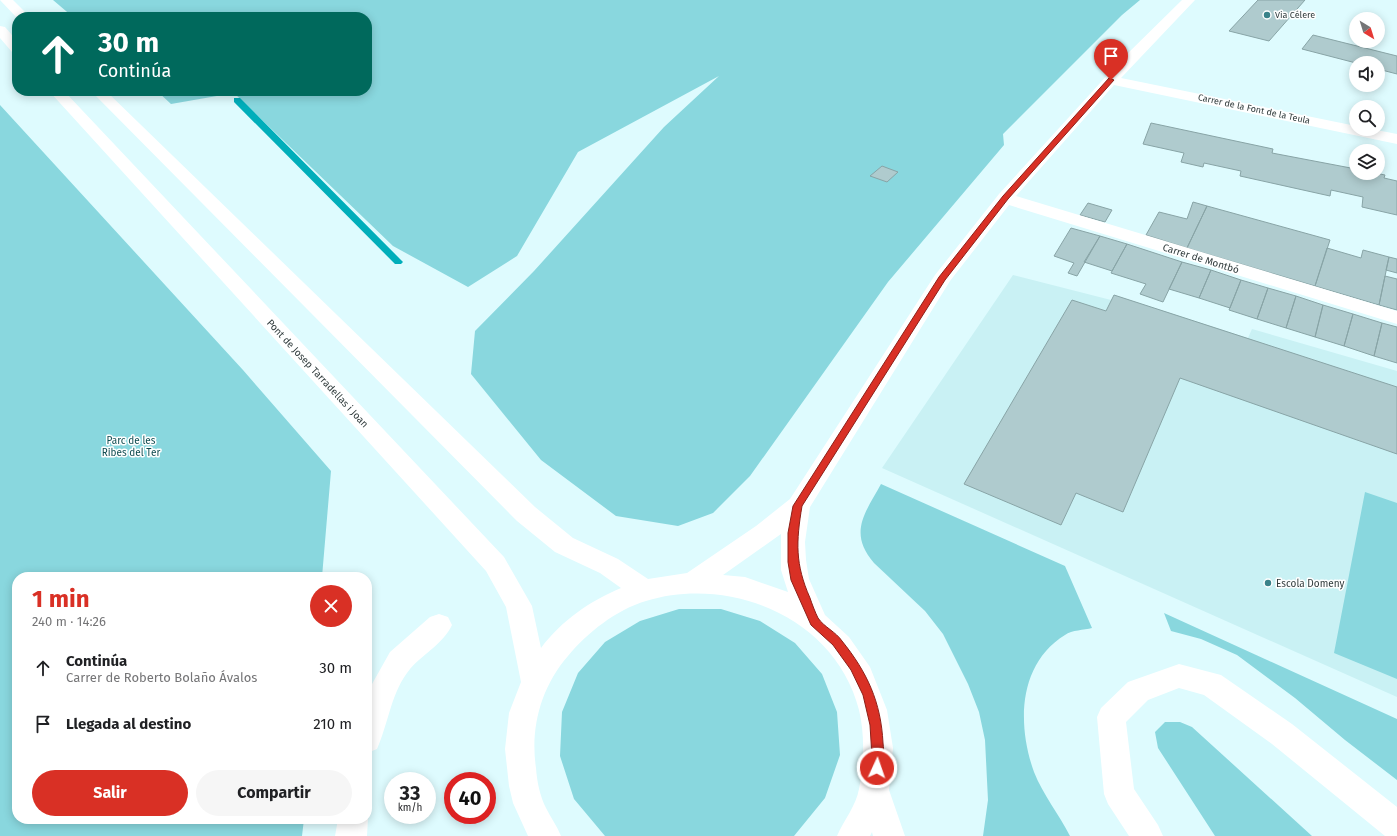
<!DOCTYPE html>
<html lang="es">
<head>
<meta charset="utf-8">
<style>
  :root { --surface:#fff; --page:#f6f6f6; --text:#202124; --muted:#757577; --accent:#d93025 }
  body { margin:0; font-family:"Fira Sans",sans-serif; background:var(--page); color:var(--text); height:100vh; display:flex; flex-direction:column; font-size:15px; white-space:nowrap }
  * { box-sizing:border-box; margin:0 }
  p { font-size:13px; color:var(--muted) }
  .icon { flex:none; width:22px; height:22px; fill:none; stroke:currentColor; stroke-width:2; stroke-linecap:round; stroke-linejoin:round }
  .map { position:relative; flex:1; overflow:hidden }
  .drawer { position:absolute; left:12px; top:572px; width:360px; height:252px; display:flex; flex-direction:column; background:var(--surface); border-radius:16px; box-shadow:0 2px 10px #0003 }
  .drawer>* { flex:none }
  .hud { position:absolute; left:12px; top:12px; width:360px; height:84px; border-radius:16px; box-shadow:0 2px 10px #0003; background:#00695c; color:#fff; overflow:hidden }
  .needle { width:26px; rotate:142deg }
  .buttons { position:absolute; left:1349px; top:12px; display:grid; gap:8px }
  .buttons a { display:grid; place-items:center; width:36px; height:36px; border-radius:50%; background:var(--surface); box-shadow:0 2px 10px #0003; font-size:20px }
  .speed { position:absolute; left:384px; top:772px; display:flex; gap:8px; font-size:20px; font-weight:700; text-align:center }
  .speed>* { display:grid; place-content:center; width:52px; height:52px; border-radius:50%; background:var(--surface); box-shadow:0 2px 10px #0003; line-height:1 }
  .speed small { font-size:10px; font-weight:400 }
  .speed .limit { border:6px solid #d22; background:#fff; color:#111 }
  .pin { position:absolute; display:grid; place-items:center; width:34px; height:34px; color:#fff; margin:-41px -17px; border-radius:50% 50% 50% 0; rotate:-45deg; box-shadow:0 0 4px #0007 }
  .pin .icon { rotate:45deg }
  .me { position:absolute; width:44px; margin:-22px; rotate:3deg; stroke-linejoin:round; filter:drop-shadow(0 0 3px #0008) }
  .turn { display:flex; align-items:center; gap:14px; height:84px; padding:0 20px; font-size:18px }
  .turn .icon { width:52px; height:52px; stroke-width:2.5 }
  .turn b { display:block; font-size:28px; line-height:34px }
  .round { display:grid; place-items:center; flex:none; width:42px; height:42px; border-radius:21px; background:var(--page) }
  .summary { display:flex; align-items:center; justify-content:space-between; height:68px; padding:0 20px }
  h1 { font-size:24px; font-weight:700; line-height:30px; color:var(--accent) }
  .primary-button { display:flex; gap:8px; margin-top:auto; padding:8px 20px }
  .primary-button a { flex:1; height:46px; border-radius:24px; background:var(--accent); color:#fff; font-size:16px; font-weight:700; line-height:46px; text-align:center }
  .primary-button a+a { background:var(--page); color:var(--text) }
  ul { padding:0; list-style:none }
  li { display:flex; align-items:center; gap:12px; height:56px; padding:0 20px }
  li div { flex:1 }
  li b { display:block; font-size:15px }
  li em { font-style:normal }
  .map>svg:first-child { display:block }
  .built { fill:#c9f1f4 }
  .green { fill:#89d7de }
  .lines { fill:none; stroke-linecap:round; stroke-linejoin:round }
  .stream { fill:#01aeba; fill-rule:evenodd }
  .building { fill:#afcbce; stroke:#88a4a6 }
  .minor { fill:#fff; fill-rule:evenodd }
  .route { fill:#d93025; stroke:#8d1f18 }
  .poi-dot { fill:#3a8289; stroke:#fff; stroke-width:1.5 }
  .labels { text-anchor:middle; stroke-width:3; stroke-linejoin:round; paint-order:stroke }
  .far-poi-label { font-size:9px; fill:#313c3d; stroke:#fff; text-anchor:start }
  .far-street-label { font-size:9px; fill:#313c3d; stroke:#fff }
  .street-label { font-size:10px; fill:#313c3d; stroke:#fff }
  .park-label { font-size:10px; fill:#0e4b50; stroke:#fff }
  .poi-label { font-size:10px; fill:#313c3d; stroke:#fff; text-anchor:start }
</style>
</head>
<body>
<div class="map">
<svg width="1397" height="836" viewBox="0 0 1397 836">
  <rect width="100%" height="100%" fill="#defbfe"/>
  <!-- built -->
  <path class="built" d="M1013,275L1111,300L1114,295L1248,338L1252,329L1397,371V697L882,468Z"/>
  <!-- green -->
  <path class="green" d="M53,0H1140L1122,15L1003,134L1004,145L888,282L750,476L713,513L678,526L616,516L541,460L471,374L475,331L534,271L664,127L719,76L578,152L517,256L468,287L393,246L234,93L171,104L157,91H367V17H73Z
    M0,105L243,370L331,471L322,577H17V819H304L302,836H0Z
    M881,484L1065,566L1092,628C1084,630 1072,630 1065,635C1018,664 1017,725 1034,772C1043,795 1059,814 1070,836H983L988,800L985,740L979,712L968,684L943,634L925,611L874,563C848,533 865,513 881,484Z
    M1365,492L1397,503V679L1334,653Z
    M679,609H721L760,621L795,643L822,674L837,712L840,755L825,798L794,836H605L574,799L560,756L562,712L578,673L605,642L640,621Z
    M1164,613L1397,719V780L1345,740L1295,698L1237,655L1201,639L1171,631Z
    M1165,722H1180L1192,727L1312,836H1215L1158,748L1155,732Z"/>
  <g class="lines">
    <!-- stream -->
    <path class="stream" d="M234,98H240L401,260L403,262L401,264H395L234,102Z"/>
  </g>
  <!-- building -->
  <path class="building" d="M1258,0H1305L1269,41L1229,31Z
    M1313,35L1397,56V74L1378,69V63H1356L1302,49Z
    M1151,123L1273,149L1272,153L1356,169V173H1375L1385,175L1384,178L1397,181V215L1362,207L1363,197L1331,190L1330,196L1240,176L1241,171L1204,163L1203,167L1181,162L1184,153L1143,144Z
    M882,166L898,172L887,182L870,176Z
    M1193,202L1207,206L1187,248L1146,235L1159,212L1187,219Z
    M1088,203L1112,210L1105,222L1080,215Z
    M1207,206L1330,240L1315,286L1187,248Z
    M1071,228L1100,236L1077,276L1068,273L1074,263L1054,256Z
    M1100,236L1127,244L1112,271L1084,262Z
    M1127,244L1182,262L1163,302L1140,294L1146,284L1111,273Z
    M1327,248L1361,258L1363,250L1389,257L1379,305L1315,286Z
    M1389,257L1397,259V273L1386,270Z
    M1182,262L1211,270L1199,298L1169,289Z
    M1211,270L1241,280L1230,308L1199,298Z
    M1385,276L1397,279V310L1379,305Z
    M1241,280L1268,288L1257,319L1229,310Z
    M1268,288L1296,296L1286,328L1257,319Z
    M1114,295L1397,387V454L1180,378L1123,512L1076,493L1061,525L964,484L1072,300L1106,311Z
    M1296,296L1323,305L1315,337L1286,328Z
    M1323,305L1353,314L1344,346L1315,337Z
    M1353,314L1382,323L1374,356L1344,346Z
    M1382,323L1397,327V363L1374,356Z"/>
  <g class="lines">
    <!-- minor -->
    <path class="minor" d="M0,0H13L30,17H17V18Z
      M1182,0H1195L1121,78L1356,126V129H1371L1397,134V144L1114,85L1016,196L1397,311V324L1009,205L950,281L810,507L805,542L806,560L809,579L825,615L849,637L870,667L887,710L893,748L889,790L905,836H873L872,832L870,836H837C844,820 856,806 859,789C864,764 865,735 859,710C836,619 732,575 646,601C616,610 588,632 568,656C541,687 530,728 536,768C537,782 540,796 546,808C551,818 557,826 561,836H528L513,803L509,786L505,749L509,713L521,682L506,607L486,571L49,91H64L504,557L532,606L541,648C562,620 590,601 621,588L600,573L555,552L517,521L91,91H106L535,507L573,538L618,559L648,579L687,573L756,526L790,499L935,275L999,194L1121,60ZM781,534V570L788,592L745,577L723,575Z
      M0,26L5,27L17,41V53L12,52L0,38Z
      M439,614L448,617L452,625C443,644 423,654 410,669C391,692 389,722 377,749L367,753V693L390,652L430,617Z
      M1179,664L1221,675L1292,724L1397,807V836H1385L1272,744L1204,695L1179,688L1148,700L1126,722L1134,789L1158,825L1163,836H1129L1108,804L1104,794L1097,717L1101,708L1128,682Z
      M367,816L368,819L367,836H335L338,819H367Z"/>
  </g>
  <!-- route -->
  <path class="route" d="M1109,78L1114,80L1008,199L945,280L802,506C796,542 795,564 810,598C812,604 815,612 818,618C824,627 836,632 842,641C867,672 881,702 883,743C884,753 885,763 881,773L877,774L872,773L871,768L872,757L870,725L863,695L851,670L833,645L811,625L791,580L788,562V533L793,506L939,277L1003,196Z"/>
  <!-- markers -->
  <g class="poi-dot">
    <circle cx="1267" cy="15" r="4"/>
    <circle cx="1268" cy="583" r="4"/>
  </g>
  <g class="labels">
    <!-- far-poi labels -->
    <g class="far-poi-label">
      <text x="1275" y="18">Via Célere</text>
    </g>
    <!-- far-street labels -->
    <g class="far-street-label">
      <text transform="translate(1254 109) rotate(12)" y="3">Carrer de la Font de la Teula</text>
    </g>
    <!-- street labels -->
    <g class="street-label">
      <text transform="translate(1201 258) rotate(17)" y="4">Carrer de Montbó</text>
      <text transform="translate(318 373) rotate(47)" y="4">Pont de Josep Tarradellas i Joan</text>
    </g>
    <!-- park labels -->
    <g class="park-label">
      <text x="131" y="444">Parc de les<tspan x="131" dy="12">Ribes del Ter</tspan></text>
    </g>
    <!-- poi labels -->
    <g class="poi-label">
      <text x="1276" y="587">Escola Domeny</text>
    </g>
  </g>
</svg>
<div class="buttons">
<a><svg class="needle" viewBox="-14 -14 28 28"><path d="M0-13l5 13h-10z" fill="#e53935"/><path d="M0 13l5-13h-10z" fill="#757577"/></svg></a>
<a><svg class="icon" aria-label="sound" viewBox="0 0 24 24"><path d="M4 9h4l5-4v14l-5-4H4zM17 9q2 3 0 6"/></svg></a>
<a><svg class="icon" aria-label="search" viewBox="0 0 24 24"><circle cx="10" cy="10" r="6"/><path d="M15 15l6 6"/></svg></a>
<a><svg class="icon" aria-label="layers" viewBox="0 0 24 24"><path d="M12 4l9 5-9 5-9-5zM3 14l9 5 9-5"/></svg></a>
</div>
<div class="speed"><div>33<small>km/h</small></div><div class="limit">40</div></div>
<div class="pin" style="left:1111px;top:80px;background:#d93025"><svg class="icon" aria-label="arrive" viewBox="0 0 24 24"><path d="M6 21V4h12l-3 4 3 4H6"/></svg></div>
<svg class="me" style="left:877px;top:768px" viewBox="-20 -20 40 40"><circle r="17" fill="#d93025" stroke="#fff" stroke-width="3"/><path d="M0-11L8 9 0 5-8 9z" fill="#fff"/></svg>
<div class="hud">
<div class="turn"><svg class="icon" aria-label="ahead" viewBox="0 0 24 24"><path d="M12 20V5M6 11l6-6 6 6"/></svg><div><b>30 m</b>Continúa</div></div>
</div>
<section class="drawer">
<div class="summary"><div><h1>1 min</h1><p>240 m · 14:26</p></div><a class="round" style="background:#d93025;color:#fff"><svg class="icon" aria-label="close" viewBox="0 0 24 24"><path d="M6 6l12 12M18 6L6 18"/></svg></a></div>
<ul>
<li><svg class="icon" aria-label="ahead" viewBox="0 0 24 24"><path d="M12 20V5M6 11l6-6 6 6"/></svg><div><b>Continúa</b><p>Carrer de Roberto Bolaño Ávalos</p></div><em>30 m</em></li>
<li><svg class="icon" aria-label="arrive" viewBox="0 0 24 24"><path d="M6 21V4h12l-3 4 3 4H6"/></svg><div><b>Llegada al destino</b></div><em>210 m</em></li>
</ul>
<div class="primary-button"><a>Salir</a><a>Compartir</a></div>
</section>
</div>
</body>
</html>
